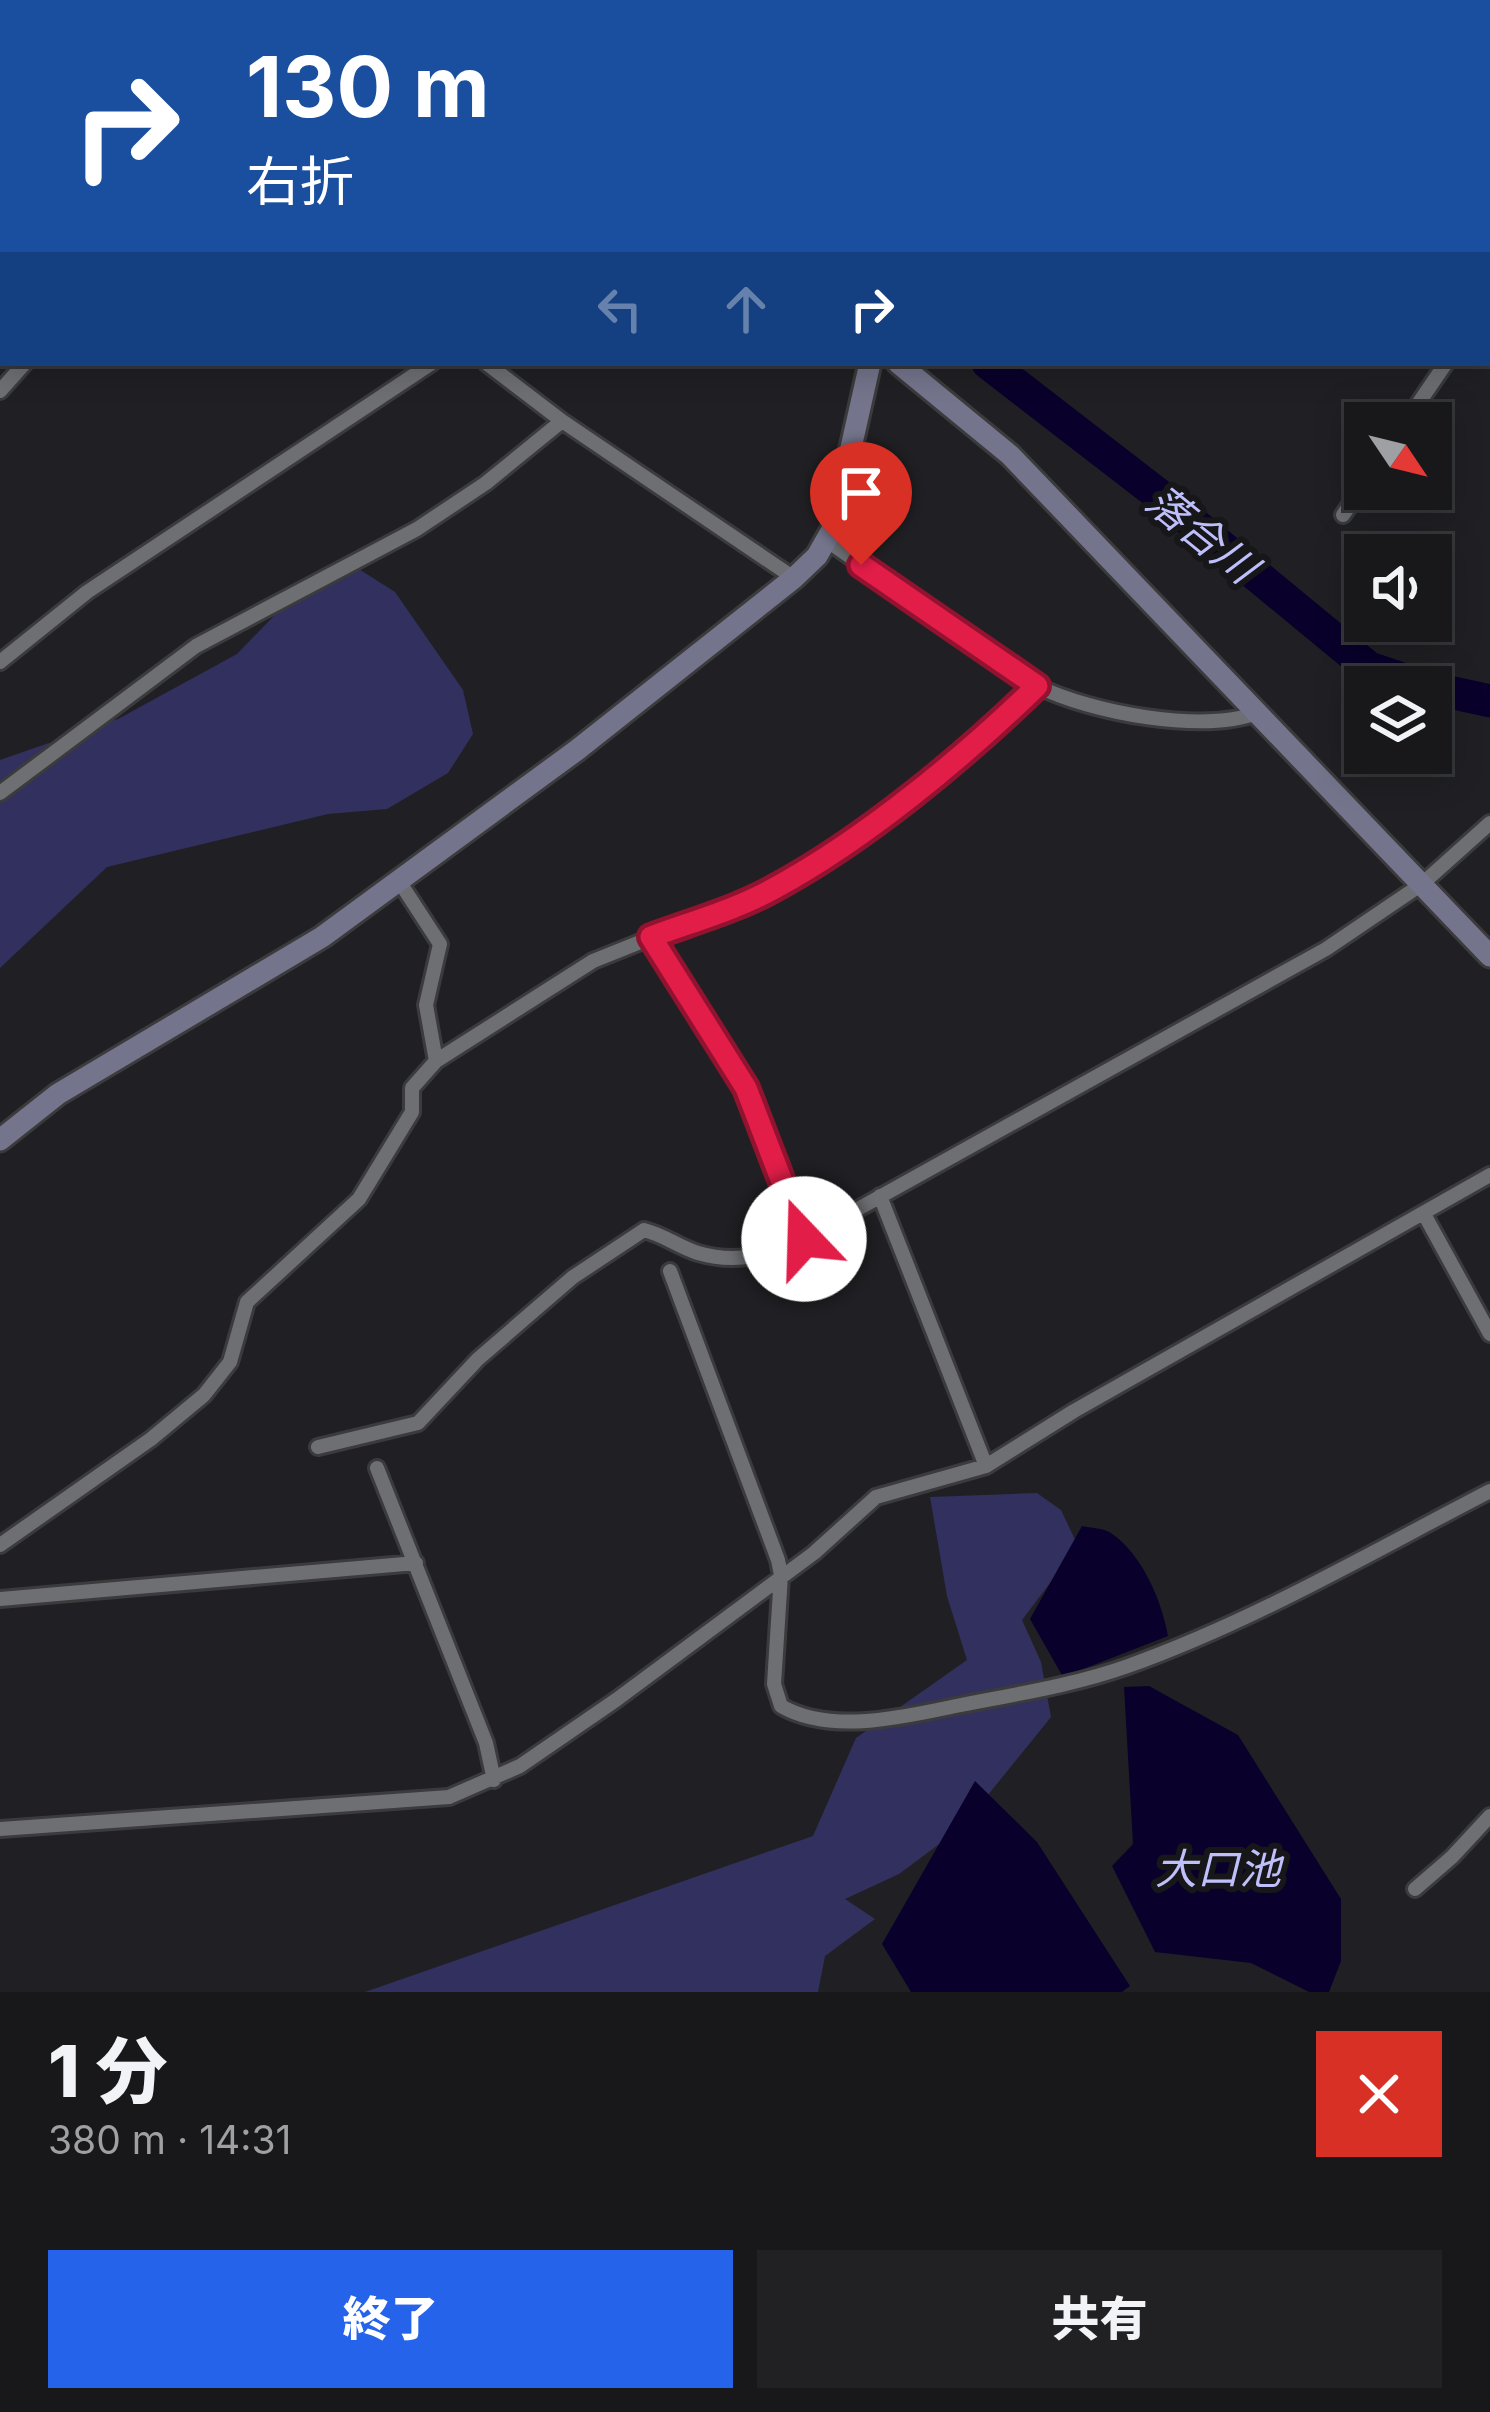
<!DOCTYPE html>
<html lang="ja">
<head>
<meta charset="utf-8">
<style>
  :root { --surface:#18181b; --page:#212124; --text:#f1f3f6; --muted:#9fa0a3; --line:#36373a; --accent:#2563eb }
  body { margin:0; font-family:Inter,"Noto Sans JP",sans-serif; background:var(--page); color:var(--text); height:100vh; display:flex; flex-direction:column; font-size:45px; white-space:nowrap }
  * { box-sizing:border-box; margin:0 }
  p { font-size:39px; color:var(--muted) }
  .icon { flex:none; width:66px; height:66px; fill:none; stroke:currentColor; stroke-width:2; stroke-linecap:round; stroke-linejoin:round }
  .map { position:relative; height:1992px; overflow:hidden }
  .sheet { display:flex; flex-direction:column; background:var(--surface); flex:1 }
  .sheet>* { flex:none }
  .hud { position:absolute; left:0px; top:0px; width:1491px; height:366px; box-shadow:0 6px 30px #0003,0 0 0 3px var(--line); background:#1a4fa0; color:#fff; overflow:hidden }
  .needle { width:78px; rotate:125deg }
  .controls { position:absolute; left:1344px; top:402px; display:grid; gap:24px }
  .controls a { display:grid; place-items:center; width:108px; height:108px; border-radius:0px; background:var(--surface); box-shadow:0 6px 30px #0003,0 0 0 3px var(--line); font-size:60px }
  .pin { position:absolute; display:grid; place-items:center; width:102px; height:102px; color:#fff; margin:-123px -51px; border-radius:50% 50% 50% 0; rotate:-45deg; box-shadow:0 0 12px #0007 }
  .pin .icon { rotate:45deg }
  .me { position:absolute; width:132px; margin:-66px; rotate:339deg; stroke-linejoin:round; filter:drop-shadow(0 0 9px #0008) }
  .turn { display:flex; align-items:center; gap:42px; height:252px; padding:0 48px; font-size:54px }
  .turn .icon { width:156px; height:156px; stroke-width:2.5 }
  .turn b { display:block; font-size:84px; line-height:102px }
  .lanes { display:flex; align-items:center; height:114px; padding:0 48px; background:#0003; justify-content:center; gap:60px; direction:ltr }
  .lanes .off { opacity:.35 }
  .round { display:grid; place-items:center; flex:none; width:126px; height:126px; border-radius:0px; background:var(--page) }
  .headline { display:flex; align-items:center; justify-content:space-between; height:204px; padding:0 48px }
  h1 { font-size:72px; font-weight:800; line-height:90px }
  .button { display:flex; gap:24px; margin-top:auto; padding:24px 48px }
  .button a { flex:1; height:138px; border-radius:0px; background:var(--accent); color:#fff; font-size:48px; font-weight:800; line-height:138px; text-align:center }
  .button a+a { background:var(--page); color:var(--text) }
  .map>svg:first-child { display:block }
  .green { fill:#32305f }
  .water { fill:#09002b }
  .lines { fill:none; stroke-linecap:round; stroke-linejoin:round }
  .river { stroke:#09002b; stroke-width:33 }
  .street-casing { stroke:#3b3b3d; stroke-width:20 }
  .secondary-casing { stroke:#3b3b3d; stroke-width:27 }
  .street { stroke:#6e6f73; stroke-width:14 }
  .secondary { stroke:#74758c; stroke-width:21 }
  .route-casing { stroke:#92132f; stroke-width:30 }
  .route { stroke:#e11d48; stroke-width:21 }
  .labels { text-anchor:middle; stroke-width:12; stroke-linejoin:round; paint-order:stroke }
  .water-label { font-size:42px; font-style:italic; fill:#bebffb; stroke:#17171a }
</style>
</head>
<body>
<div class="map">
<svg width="1490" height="1992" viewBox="0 0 1490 1992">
  <rect width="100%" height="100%" fill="#202024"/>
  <!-- green -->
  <path class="green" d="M354,566L395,592L463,690L473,734L448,773L387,809L328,814L107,867L0,968V760L118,719L237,654L294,595Z
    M1037,1493L1061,1510L1078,1546L1022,1620L1041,1662L1051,1717L962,1827L899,1874L845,1899L875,1919L825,1956L818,1992H365L813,1836L856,1738L967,1660L947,1596L930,1497Z"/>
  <!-- water -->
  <path class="water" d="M1082,1526C1091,1528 1103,1528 1111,1533C1142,1554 1162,1601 1168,1636L1063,1677L1030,1619Z
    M1149,1686L1238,1735L1341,1899V1961L1329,1992H1309L1251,1963L1155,1952L1112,1866L1133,1844L1124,1687Z
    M975,1781L1037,1842L1130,1986L1122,1992H911L882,1944Z"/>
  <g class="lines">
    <!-- river -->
    <path class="river" d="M536,0L539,3
      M988,363L1159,495L1369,668L1425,687
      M1431,688L1490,701"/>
    <defs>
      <path id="street" d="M1208,0L1212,3
        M113,3L116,0
        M1259,3L1261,0
        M0,132L3,129
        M0,177L3,178
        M1488,182L1490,183
        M1488,301L1490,298
        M0,323L3,324
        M486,363L562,421L794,578
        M0,391L25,363
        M1405,423L1446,363
        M1343,515L1365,483
        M826,540L1037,686C1092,713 1203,734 1260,712
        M0,662L87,592L432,363
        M0,793L196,646L417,529L486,483L562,421
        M399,881L440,944L426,1005L436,1061
        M651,937L745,1088L804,1239
        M880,1196L986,1466
        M1424,1214L1490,1334
        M670,1271L778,1560L781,1575L774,1684L781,1706C829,1734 899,1718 951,1707C1010,1695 1072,1686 1128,1666C1254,1621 1372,1552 1490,1491
        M318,1447L418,1423L478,1359L573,1277L644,1230C664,1235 679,1247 698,1253C739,1265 767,1254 804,1239L1326,949L1422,884L1490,823
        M377,1468L486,1743L494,1780
        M0,1545L151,1439L204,1395L230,1362L247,1302L359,1199L412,1112V1088L436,1061L593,961L775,888L890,812L993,728L1037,686
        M0,1599L416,1563
        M0,1829L449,1797L520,1766L616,1700L814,1553L876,1497L986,1466L1074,1411L1490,1175
        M1415,1889L1452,1857L1490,1816"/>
      <path id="secondary" d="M457,0L462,3
        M953,3V0
        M898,363L1010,455L1490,956
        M0,1140L58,1094L322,937L577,750L794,578L817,556L833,528L870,363"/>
    </defs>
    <!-- street casing -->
    <use href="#street" class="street-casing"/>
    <!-- secondary casing -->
    <use href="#secondary" class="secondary-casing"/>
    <!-- street -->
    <use href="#street" class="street"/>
    <!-- secondary -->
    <use href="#secondary" class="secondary"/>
  </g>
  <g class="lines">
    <defs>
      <path id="route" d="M804,1239L746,1088L651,937C691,922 735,910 773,889C864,840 963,758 1037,686L861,565"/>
    </defs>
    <!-- route casing -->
    <use href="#route" class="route-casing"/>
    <!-- route -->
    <use href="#route" class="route"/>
  </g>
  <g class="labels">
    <!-- water labels -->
    <g class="water-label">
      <text transform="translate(1202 534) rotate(39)" y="15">落合川</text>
      <text x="1218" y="1884">大口池</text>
    </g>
  </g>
</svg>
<div class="controls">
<a><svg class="needle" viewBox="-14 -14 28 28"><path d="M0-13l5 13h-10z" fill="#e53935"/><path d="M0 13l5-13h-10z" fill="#9fa0a3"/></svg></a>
<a><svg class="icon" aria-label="sound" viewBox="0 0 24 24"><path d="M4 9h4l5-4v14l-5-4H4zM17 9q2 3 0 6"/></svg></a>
<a><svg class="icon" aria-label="layers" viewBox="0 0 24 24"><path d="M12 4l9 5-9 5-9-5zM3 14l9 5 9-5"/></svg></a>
</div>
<div class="pin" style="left:861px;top:565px;background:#d93025"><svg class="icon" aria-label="arrive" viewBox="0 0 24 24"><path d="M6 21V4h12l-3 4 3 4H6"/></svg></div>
<svg class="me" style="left:804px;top:1239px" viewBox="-20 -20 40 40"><circle r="19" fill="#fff"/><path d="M0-13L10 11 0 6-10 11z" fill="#e11d48"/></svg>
<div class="hud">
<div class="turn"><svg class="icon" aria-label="right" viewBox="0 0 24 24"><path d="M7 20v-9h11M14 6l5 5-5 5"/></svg><div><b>130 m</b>右折</div></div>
<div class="lanes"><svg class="icon off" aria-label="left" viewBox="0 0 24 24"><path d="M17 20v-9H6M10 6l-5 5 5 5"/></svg><svg class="icon off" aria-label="ahead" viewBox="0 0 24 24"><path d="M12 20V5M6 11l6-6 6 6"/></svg><svg class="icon" aria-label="right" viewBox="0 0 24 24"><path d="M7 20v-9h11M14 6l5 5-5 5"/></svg></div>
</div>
</div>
<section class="sheet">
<div class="headline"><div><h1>1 分</h1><p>380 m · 14:31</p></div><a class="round" style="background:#d93025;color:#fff"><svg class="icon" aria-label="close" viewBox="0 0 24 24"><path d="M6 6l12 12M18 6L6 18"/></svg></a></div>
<div class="button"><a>終了</a><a>共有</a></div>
</section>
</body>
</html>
